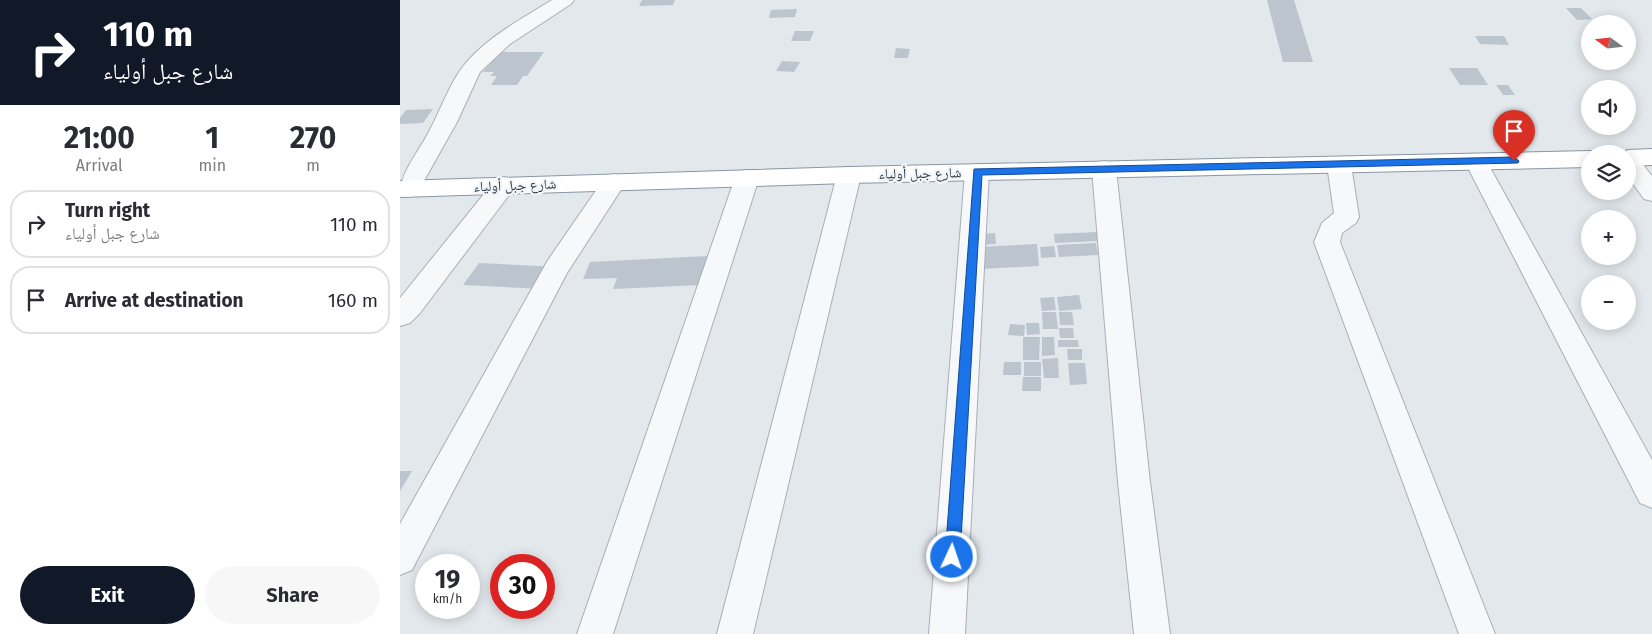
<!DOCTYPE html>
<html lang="en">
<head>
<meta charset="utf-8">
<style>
  :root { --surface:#fff; --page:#f7f7f7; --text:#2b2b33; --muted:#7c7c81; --line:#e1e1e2; --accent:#111827 }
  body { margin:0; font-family:"Fira Sans","Noto Naskh Arabic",sans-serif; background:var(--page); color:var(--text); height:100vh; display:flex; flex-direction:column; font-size:19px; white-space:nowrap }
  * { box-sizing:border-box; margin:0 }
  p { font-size:16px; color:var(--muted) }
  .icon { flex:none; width:28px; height:28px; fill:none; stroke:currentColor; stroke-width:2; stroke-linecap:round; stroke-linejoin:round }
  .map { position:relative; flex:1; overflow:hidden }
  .panel { display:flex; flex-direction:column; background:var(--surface); width:400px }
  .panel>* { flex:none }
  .hud { background:#111827; color:#fff; overflow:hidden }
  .needle { width:32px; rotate:285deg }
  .tools { position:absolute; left:1181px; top:15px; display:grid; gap:10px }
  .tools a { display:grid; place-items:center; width:55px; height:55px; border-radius:50%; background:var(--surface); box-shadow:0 2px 12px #0003; font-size:25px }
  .speed { position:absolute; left:15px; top:554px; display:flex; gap:10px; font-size:25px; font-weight:700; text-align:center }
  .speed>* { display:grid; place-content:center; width:65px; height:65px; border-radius:50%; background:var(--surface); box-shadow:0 2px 12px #0003; line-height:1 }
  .speed small { font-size:12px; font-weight:400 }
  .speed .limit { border:8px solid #d22; background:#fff; color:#111 }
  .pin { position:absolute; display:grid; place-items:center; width:42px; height:42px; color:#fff; margin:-51px -21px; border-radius:50% 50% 50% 0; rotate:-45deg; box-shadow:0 0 5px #0007 }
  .pin .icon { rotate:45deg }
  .me { position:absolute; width:55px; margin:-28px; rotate:3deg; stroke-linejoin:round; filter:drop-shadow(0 0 4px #0008) }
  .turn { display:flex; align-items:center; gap:18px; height:105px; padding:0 20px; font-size:22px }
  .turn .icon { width:65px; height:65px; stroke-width:2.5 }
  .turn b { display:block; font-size:35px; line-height:42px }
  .eta { display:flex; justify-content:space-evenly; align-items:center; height:85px; text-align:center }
  .eta b { font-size:30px; font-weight:700; line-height:35px }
  .cta { display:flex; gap:10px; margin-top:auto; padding:10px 20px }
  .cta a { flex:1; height:58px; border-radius:30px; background:var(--accent); color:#fff; font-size:20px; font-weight:700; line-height:58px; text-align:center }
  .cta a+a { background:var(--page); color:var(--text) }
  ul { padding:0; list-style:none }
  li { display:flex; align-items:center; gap:15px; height:68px; margin:0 10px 8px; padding:0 10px; border:2px solid var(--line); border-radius:20px }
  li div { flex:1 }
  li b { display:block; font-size:19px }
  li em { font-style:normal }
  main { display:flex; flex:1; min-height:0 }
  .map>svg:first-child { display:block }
  .building { fill:#bcc4cd }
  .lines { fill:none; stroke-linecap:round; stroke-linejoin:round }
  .minor-casing { stroke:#a7afb7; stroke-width:2 }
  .highway-casing { stroke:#8997a4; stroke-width:2 }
  .minor { fill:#f6f8fa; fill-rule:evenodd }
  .highway { fill:#fff; fill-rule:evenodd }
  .route { fill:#1a73e8; stroke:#114b97 }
  .labels { text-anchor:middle; stroke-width:4.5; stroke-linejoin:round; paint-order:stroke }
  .street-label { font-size:14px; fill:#293746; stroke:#f3f6f9 }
</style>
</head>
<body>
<main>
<section class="panel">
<div class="hud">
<div class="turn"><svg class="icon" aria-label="right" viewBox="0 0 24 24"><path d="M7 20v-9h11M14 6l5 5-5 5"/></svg><div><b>110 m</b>شارع جبل أولياء</div></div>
</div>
<div class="eta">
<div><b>21:00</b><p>Arrival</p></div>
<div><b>1</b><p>min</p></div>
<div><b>270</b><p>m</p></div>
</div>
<ul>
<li><svg class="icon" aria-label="right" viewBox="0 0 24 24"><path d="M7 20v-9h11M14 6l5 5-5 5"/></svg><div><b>Turn right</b><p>شارع جبل أولياء</p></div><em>110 m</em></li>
<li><svg class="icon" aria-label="arrive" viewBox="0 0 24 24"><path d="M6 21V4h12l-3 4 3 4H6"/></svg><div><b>Arrive at destination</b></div><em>160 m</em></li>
</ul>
<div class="cta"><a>Exit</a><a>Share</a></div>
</section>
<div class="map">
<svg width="1252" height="634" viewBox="0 0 1252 634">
  <rect width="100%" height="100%" fill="#e3e8ec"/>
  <!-- building -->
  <path class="building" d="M242,0H275L273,5L239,6Z
    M867,0H894L913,62H883Z
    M1166,8H1181L1192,19L1177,20Z
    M397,9L395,17L369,18L371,10Z
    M395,31H414L410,41H391Z
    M1075,36H1104L1109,45L1080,44Z
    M496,48L510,49L508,58H494Z
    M99,52H144L127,76H123L117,85H91L97,76H90L94,72H83Z
    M382,61L400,62L394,72L376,71Z
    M1049,68H1077L1088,85H1060Z
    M1096,85H1108L1115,95H1103Z
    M33,109L23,123L0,124V118L6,110Z
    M697,232L698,241L655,243L654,234Z
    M595,233L596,244L580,245V234Z
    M696,243L698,255L659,257L657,245Z
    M637,244L639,266L580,269L579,247Z
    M654,246L656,257L641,258L640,247Z
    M307,256L300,285L213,289L217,278L183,279L190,262Z
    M79,263L157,267L143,289L63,285Z
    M679,295L682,309L659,311L657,297Z
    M654,297L656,310L642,311L640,298Z
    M642,312H656L658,329H643Z
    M659,312H672L674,325H660Z
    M626,323H639L640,334L627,335Z
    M610,324L625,325L624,336L608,335Z
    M659,328H673L674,338H660Z
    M623,337H640L639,360H623Z
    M642,337H654L655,355L642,356Z
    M658,340H678L679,347H658Z
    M667,349H682V360H668Z
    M658,358L659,378H644L642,359Z
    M604,362H621V375H603Z
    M624,362H641V376H624Z
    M668,363H685L687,384L670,385Z
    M623,377H641V391H622Z
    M0,471H12L0,491Z"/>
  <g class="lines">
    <defs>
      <path id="minor" d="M152,0H174L171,4L110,44L80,72L57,122L16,195L8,197L0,195C0,174 16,155 26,137C38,116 46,92 59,72C81,40 120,20 152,0Z
        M1228,153L1236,156L1252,176V201L1244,199L1228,177L1226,154Z
        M1076,154L1084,157L1087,162L1252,460V508L1240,503L1065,162L1068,157Z
        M939,157L947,159L951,165L959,217L956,223L942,233L940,242L1095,634H1059L914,242L922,223L934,213L927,165L931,159Z
        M704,161L712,163L716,169L750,482L770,634H734L718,482L692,169L696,163Z
        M577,164L585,166L589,172L565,634H529L565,172L569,166Z
        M449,167L457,169L461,175L353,634H317L437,175L441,169Z
        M347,170L355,172L359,178L213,634H177L335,178L339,172Z
        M214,174L222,176L226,182L167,273L12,570L0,575V524L148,260L206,176Z
        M104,177L112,179L116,185L112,191L20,313L10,323L0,326V298L96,179Z"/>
      <path id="highway" d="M1252,149V165L1228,166V154H1219L1228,150Z
        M1190,151L1198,154H1190V167L449,183L0,197V181L449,167Z"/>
    </defs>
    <!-- minor casing -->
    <use href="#minor" class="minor-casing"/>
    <!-- highway casing -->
    <use href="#highway" class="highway-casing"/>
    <!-- minor -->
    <use href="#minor" class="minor"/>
    <!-- highway -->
    <use href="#highway" class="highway"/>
  </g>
  <!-- route -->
  <path class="route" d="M1114,157L1119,161L1118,163L582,175L560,557L557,562L552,564L547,562L545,557L574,169Z"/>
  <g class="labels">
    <!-- street labels -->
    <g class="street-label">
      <text transform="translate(520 173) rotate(-1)" y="5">شارع جبل أولياء</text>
      <text transform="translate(115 185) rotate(-2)" y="5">شارع جبل أولياء</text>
    </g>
  </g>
</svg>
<div class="tools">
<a><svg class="needle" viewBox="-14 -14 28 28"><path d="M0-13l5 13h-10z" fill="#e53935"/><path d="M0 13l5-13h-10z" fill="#7c7c81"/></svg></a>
<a><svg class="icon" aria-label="sound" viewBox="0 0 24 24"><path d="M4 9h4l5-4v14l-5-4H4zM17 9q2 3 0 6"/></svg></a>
<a><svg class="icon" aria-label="layers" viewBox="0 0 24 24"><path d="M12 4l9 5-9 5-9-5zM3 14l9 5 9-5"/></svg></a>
<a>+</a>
<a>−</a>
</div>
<div class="speed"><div>19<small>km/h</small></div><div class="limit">30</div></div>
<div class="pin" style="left:1114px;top:161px;background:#d93025"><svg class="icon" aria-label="arrive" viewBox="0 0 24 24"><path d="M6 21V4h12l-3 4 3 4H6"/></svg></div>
<svg class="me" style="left:552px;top:557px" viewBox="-20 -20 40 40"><circle r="17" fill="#1a73e8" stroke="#fff" stroke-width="3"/><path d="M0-11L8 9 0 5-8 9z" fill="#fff"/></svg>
</div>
</main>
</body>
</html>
